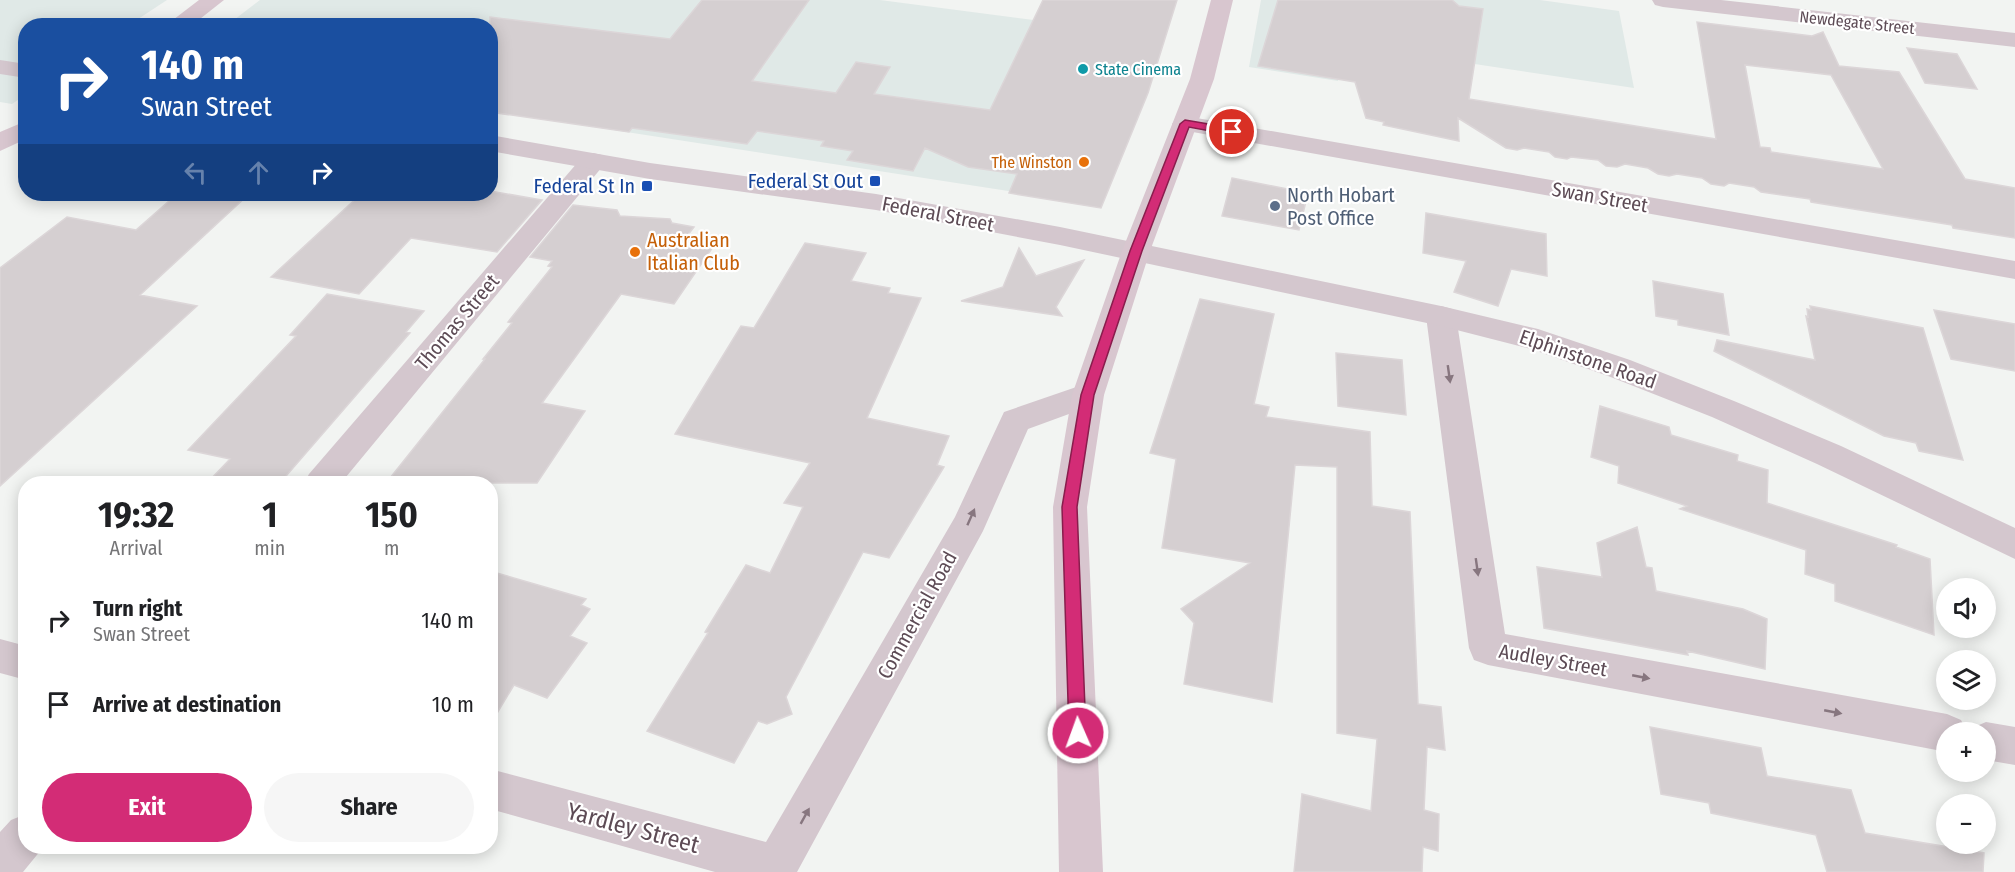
<!DOCTYPE html>
<html lang="en">
<head>
<meta charset="utf-8">
<style>
  :root { --surface:#fff; --page:#f6f6f6; --text:#202124; --muted:#757577; --accent:#d32c76 }
  body { margin:0; font-family:"Fira Sans Condensed",sans-serif; background:var(--page); color:var(--text); height:100vh; display:flex; flex-direction:column; font-size:22px; white-space:nowrap }
  * { box-sizing:border-box; margin:0 }
  p { font-size:20px; color:var(--muted) }
  .icon { flex:none; width:33px; height:33px; fill:none; stroke:currentColor; stroke-width:2; stroke-linecap:round; stroke-linejoin:round }
  .map { position:relative; flex:1; overflow:hidden }
  .side { position:absolute; left:18px; top:476px; width:480px; height:378px; display:flex; flex-direction:column; background:var(--surface); border-radius:24px; box-shadow:0 3px 15px #0003 }
  .side>* { flex:none }
  .top-card { position:absolute; left:18px; top:18px; width:480px; height:183px; border-radius:24px; box-shadow:0 3px 15px #0003; background:#1a4fa0; color:#fff; overflow:hidden }
  .tools { position:absolute; left:1936px; top:578px; display:grid; gap:12px }
  .tools a { display:grid; place-items:center; width:60px; height:60px; border-radius:50%; background:var(--surface); box-shadow:0 3px 15px #0003; font-size:30px }
  .pin { position:absolute; display:grid; place-items:center; width:51px; height:51px; color:#fff; margin:-26px; border:3px solid #fff; border-radius:50%; box-shadow:0 2px 6px #0007 }
  .me { position:absolute; width:66px; margin:-33px; rotate:358deg; stroke-linejoin:round; filter:drop-shadow(0 0 4px #0008) }
  .turn { display:flex; align-items:center; gap:21px; height:126px; padding:0 24px; font-size:27px }
  .turn .icon { width:78px; height:78px; stroke-width:2.5 }
  .turn b { display:block; font-size:42px; line-height:51px }
  .lanes { display:flex; align-items:center; height:57px; padding:0 24px; background:#0003; justify-content:center; gap:30px; direction:ltr }
  .lanes .off { opacity:.35 }
  .eta { display:flex; justify-content:space-evenly; align-items:center; height:102px; text-align:center }
  .eta b { font-size:36px; font-weight:700; line-height:42px }
  .cta { display:flex; gap:12px; margin-top:auto; padding:12px 24px }
  .cta a { flex:1; height:69px; border-radius:36px; background:var(--accent); color:#fff; font-size:24px; font-weight:700; line-height:69px; text-align:center }
  .cta a+a { background:var(--page); color:var(--text) }
  ul { padding:0; list-style:none }
  li { display:flex; align-items:center; gap:18px; height:84px; padding:0 24px }
  li div { flex:1 }
  li b { display:block; font-size:22px }
  li em { font-style:normal }
  .map>svg:first-child { display:block }
  .commercial { fill:#e0e9e7 }
  .building { fill:#d5cfd1; stroke:#dcd6d8; stroke-width:1.5; fill-rule:evenodd }
  .lines { fill:none; stroke-linecap:round; stroke-linejoin:round }
  .minor { fill:#d4c7ce; fill-rule:evenodd }
  .tertiary { fill:#d4c7ce; fill-rule:evenodd }
  .secondary { fill:#d8c6cf; fill-rule:evenodd }
  .oneway { fill:#87767f }
  .route { fill:#d32c76; stroke:#891d4d; stroke-width:1.5 }
  .culture-dot { fill:#0f9aa8; stroke:#fff; stroke-width:2 }
  .food-dot { fill:#e8710a; stroke:#fff; stroke-width:2 }
  .transit-dot { fill:#1a4fb4; stroke:#fff; stroke-width:2 }
  .service-dot { fill:#5c6f8a; stroke:#fff; stroke-width:2 }
  .labels { text-anchor:middle; stroke-width:4.5; stroke-linejoin:round; paint-order:stroke }
  .far-street-label { font-size:16px; fill:#5d4b55; stroke:#fff }
  .far-culture-label { font-size:16px; fill:#0d838f; stroke:#fff; text-anchor:start }
  .far-food-label { font-size:16px; fill:#c56008; stroke:#fff; text-anchor:end }
  .transit-label { font-size:20px; fill:#164399; stroke:#fff; text-anchor:end }
  .service-label { font-size:20px; fill:#4e5e75; stroke:#fff; text-anchor:start }
  .street-label { font-size:20px; fill:#5d4b55; stroke:#fff }
  .food-label { font-size:20px; fill:#c56008; stroke:#fff; text-anchor:start }
  .near-street-label { font-size:24px; fill:#5d4b55; stroke:#fff }
</style>
</head>
<body>
<div class="map">
<svg width="2015" height="872" viewBox="0 0 2015 872">
  <rect width="100%" height="100%" fill="#f2f4f2"/>
  <!-- commercial -->
  <path class="commercial" d="M0,0H167L129,25L26,26L25,95L12,104L0,102Z
    M260,0H880L1057,23L1098,205L491,111L490,26H226Z
    M1261,0H1540L1619,11L1634,88L1342,44L1338,81L1249,67Z"/>
  <!-- building -->
  <path class="building" d="M702,0H809L752,81L836,93L856,62L890,67L874,94L990,110L1043,0H1177L1148,93L1101,208L1009,193L1017,174L968,167L925,148L913,171L847,160L853,151L821,146L824,141L757,131L747,144L632,128L629,132L490,112V17L670,39Z
    M1278,0H1452L1459,6L1483,9L1469,99L1716,139L1697,22L1812,36L1823,32L1839,66L1899,72L1965,179L2015,188V238L1953,228L1952,225L1811,202L1810,199L1761,192L1754,187L1729,183L1724,186L1711,184L1702,178L1677,174L1669,176L1658,174L1648,168L1625,164L1617,167L1606,166L1598,160L1571,157L1567,159L1555,157L1549,152L1524,148L1517,150L1506,148L1458,118L1459,141L1383,125L1384,122L1366,118L1355,82L1258,66ZM1745,65L1831,75L1883,169L1771,152L1770,148L1760,147Z
    M1907,48L1957,54L1977,89L1925,83Z
    M1232,178L1308,193L1299,230L1222,216Z
    M490,191L542,200L497,252L411,238L359,294L271,277L361,194H490Z
    M177,194H249L140,295L197,306L0,486V268L67,217L136,230Z
    M573,205L617,210L620,216L670,219L672,223L694,227L687,236L717,241L674,304L621,294L542,403L585,411L537,483H386L485,359H483L512,323L508,322L552,267L548,266L552,261L530,257Z
    M1426,213L1546,234L1547,276L1511,269L1498,306L1454,292L1466,261L1423,253Z
    M805,243L866,253L851,281L890,288L888,293L921,298L867,418L949,436L937,465L944,467L889,558L863,552L786,697L792,714L767,724L758,721L734,763L647,731L708,633L705,632L746,565L770,573L803,507L784,503L810,463L675,434L741,326L754,328Z
    M1019,248L1036,276L1084,260L1056,307L1062,316L961,301L1003,287Z
    M1653,281L1723,294L1729,335L1678,325V320L1656,316Z
    M327,294L424,311L406,332L410,333L280,483H207L230,459L188,450L296,336L290,335Z
    M1200,299L1274,314L1254,404L1269,407L1266,417L1370,432L1372,506L1410,512L1418,704L1441,707L1445,750L1427,747L1424,810L1439,814L1438,851L1423,847L1422,872H1294L1302,794L1371,811L1377,739L1337,733V467L1295,465L1272,702L1184,684L1194,623L1181,609L1250,563L1162,548L1176,459L1150,453Z
    M1810,306L1923,328L1963,460L1919,451L1916,443L1884,436L1714,351L1717,340L1815,360L1806,316L1808,317L1807,309L1811,310Z
    M1934,310L2015,324V371L1951,359Z
    M1336,353L1402,360L1406,415L1338,406Z
    M1600,406L1669,427L1671,435L1738,455L1737,461L1768,470L1767,503L1897,545L1896,547L1930,559L1934,635L1835,601V584L1805,574L1806,550L1680,509L1687,506L1618,483L1619,466L1591,457Z
    M1637,527L1646,567L1652,568L1656,591L1743,609L1767,619L1765,669L1687,651L1688,655L1544,628L1537,567L1602,577L1597,543Z
    M490,571L586,599L581,605L590,609L570,636L587,643L547,698L514,685L490,725Z
    M1650,727L1761,748L1767,776L1851,790L1865,833L1984,853L1983,872H1827L1816,835L1711,813L1709,803L1661,794Z"/>
  <g class="lines">
    <!-- minor -->
    <path class="minor" d="M1652,0H1721L2015,33V47L1663,7L1655,5Z
      M1185,116L2015,261V279L1176,129L1172,124L1176,119Z
      M593,153L602,155L606,161L602,167L341,483H304L309,474L584,155Z
      M1441,306L1452,309L1456,316L1505,634L1947,714L1961,720L1967,732H1947V752L1488,665L1474,660L1469,648L1426,316L1430,309Z
      M1088,383L1099,387L1104,395L1099,403L1028,429L983,531L797,872H715L490,809V769L766,842L955,517L1004,412Z
      M0,639L26,646V680L0,673Z
      M1986,722L2015,727V765L1986,760V732H1970L1972,728Z
      M26,814V846H43L41,850L23,872H0V832L11,820Z"/>
    <!-- tertiary -->
    <path class="tertiary" d="M0,60L26,64V78L0,74Z
      M490,135L650,163L876,194L1060,227L1441,306L1538,329L1630,360L1734,401L1841,446L2015,528V559L1817,464L1712,417L1608,376L1531,349L1441,326L1060,245L876,210L650,179L490,151Z"/>
    <!-- secondary -->
    <path class="secondary" d="M199,0H224L191,26H165Z
      M1211,0H1233L1214,79L1150,251L1104,395L1087,507L1103,872H1059L1053,507L1072,395L1122,251L1190,79Z
      M26,121V139L0,151V132Z"/>
  </g>
  <!-- one-way arrows -->
  <defs><path id="oneway-solid" d="M-6-.8H1V-3.2L6.5 0L1 3.2V.8H-6Z" transform="scale(1.5)"/></defs>
  <g class="oneway">
    <use href="#oneway-solid" transform="translate(1449 374) rotate(82)"/>
    <use href="#oneway-solid" transform="translate(971 517) rotate(-66)"/>
    <use href="#oneway-solid" transform="translate(1477 567) rotate(82)"/>
    <use href="#oneway-solid" transform="translate(1641 677) rotate(11)"/>
    <use href="#oneway-solid" transform="translate(1833 712) rotate(11)"/>
    <use href="#oneway-solid" transform="translate(805 816) rotate(-61)"/>
  </g>
  <!-- route -->
  <path class="route" d="M1185,120L1232,128L1237,132L1232,135L1189,127L1142,251L1094,395L1077,507L1086,733L1084,738L1078,740L1072,738L1069,733L1062,507L1081,395L1130,251L1180,124Z"/>
  <!-- markers -->
  <circle class="culture-dot" cx="1083" cy="69" r="6"/>
  <g class="food-dot">
    <circle cx="1084" cy="162" r="6"/>
    <circle cx="635" cy="252" r="6"/>
  </g>
  <g class="transit-dot">
    <rect x="869" y="175" width="12" height="12" rx="3"/>
    <rect x="641" y="180" width="12" height="12" rx="3"/>
  </g>
  <circle class="service-dot" cx="1275" cy="206" r="6"/>
  <g class="labels">
    <!-- far-street labels -->
    <g class="far-street-label">
      <text transform="translate(1857 22) rotate(6)" y="6">Newdegate Street</text>
    </g>
    <!-- far-culture labels -->
    <g class="far-culture-label">
      <text x="1095" y="75">State Cinema</text>
    </g>
    <!-- far-food labels -->
    <g class="far-food-label">
      <text x="1072" y="168">The Winston</text>
    </g>
    <!-- transit labels -->
    <g class="transit-label">
      <text x="863" y="188">Federal St Out</text>
      <text x="635" y="193">Federal St In</text>
    </g>
    <!-- service labels -->
    <g class="service-label">
      <text x="1287" y="202">North Hobart<tspan x="1287" dy="23">Post Office</tspan></text>
    </g>
    <!-- street labels -->
    <g class="street-label">
      <text transform="translate(1600 197) rotate(10)" y="7">Swan Street</text>
      <text transform="translate(938 214) rotate(11)" y="7">Federal Street</text>
      <text transform="translate(457 322) rotate(-50)" y="7">Thomas Street</text>
      <text transform="translate(1588 359) rotate(19)" y="7">Elphinstone Road</text>
      <text transform="translate(917 615) rotate(-61)" y="7">Commercial Road</text>
      <text transform="translate(1553 660) rotate(10)" y="7">Audley Street</text>
    </g>
    <!-- food labels -->
    <g class="food-label">
      <text x="647" y="247">Australian<tspan x="647" dy="23">Italian Club</tspan></text>
    </g>
    <!-- near-street labels -->
    <g class="near-street-label">
      <text transform="translate(633 828) rotate(15)" y="8">Yardley Street</text>
    </g>
  </g>
</svg>
<div class="tools">
<a><svg class="icon" aria-label="sound" viewBox="0 0 24 24"><path d="M4 9h4l5-4v14l-5-4H4zM17 9q2 3 0 6"/></svg></a>
<a><svg class="icon" aria-label="layers" viewBox="0 0 24 24"><path d="M12 4l9 5-9 5-9-5zM3 14l9 5 9-5"/></svg></a>
<a>+</a>
<a>−</a>
</div>
<div class="pin" style="left:1232px;top:132px;background:#d93025"><svg class="icon" aria-label="arrive" viewBox="0 0 24 24"><path d="M6 21V4h12l-3 4 3 4H6"/></svg></div>
<svg class="me" style="left:1078px;top:733px" viewBox="-20 -20 40 40"><circle r="17" fill="#d32c76" stroke="#fff" stroke-width="3"/><path d="M0-11L8 9 0 5-8 9z" fill="#fff"/></svg>
<div class="top-card">
<div class="turn"><svg class="icon" aria-label="right" viewBox="0 0 24 24"><path d="M7 20v-9h11M14 6l5 5-5 5"/></svg><div><b>140 m</b>Swan Street</div></div>
<div class="lanes"><svg class="icon off" aria-label="left" viewBox="0 0 24 24"><path d="M17 20v-9H6M10 6l-5 5 5 5"/></svg><svg class="icon off" aria-label="ahead" viewBox="0 0 24 24"><path d="M12 20V5M6 11l6-6 6 6"/></svg><svg class="icon" aria-label="right" viewBox="0 0 24 24"><path d="M7 20v-9h11M14 6l5 5-5 5"/></svg></div>
</div>
<section class="side">
<div class="eta">
<div><b>19:32</b><p>Arrival</p></div>
<div><b>1</b><p>min</p></div>
<div><b>150</b><p>m</p></div>
</div>
<ul>
<li><svg class="icon" aria-label="right" viewBox="0 0 24 24"><path d="M7 20v-9h11M14 6l5 5-5 5"/></svg><div><b>Turn right</b><p>Swan Street</p></div><em>140 m</em></li>
<li><svg class="icon" aria-label="arrive" viewBox="0 0 24 24"><path d="M6 21V4h12l-3 4 3 4H6"/></svg><div><b>Arrive at destination</b></div><em>10 m</em></li>
</ul>
<div class="cta"><a>Exit</a><a>Share</a></div>
</section>
</div>
</body>
</html>
